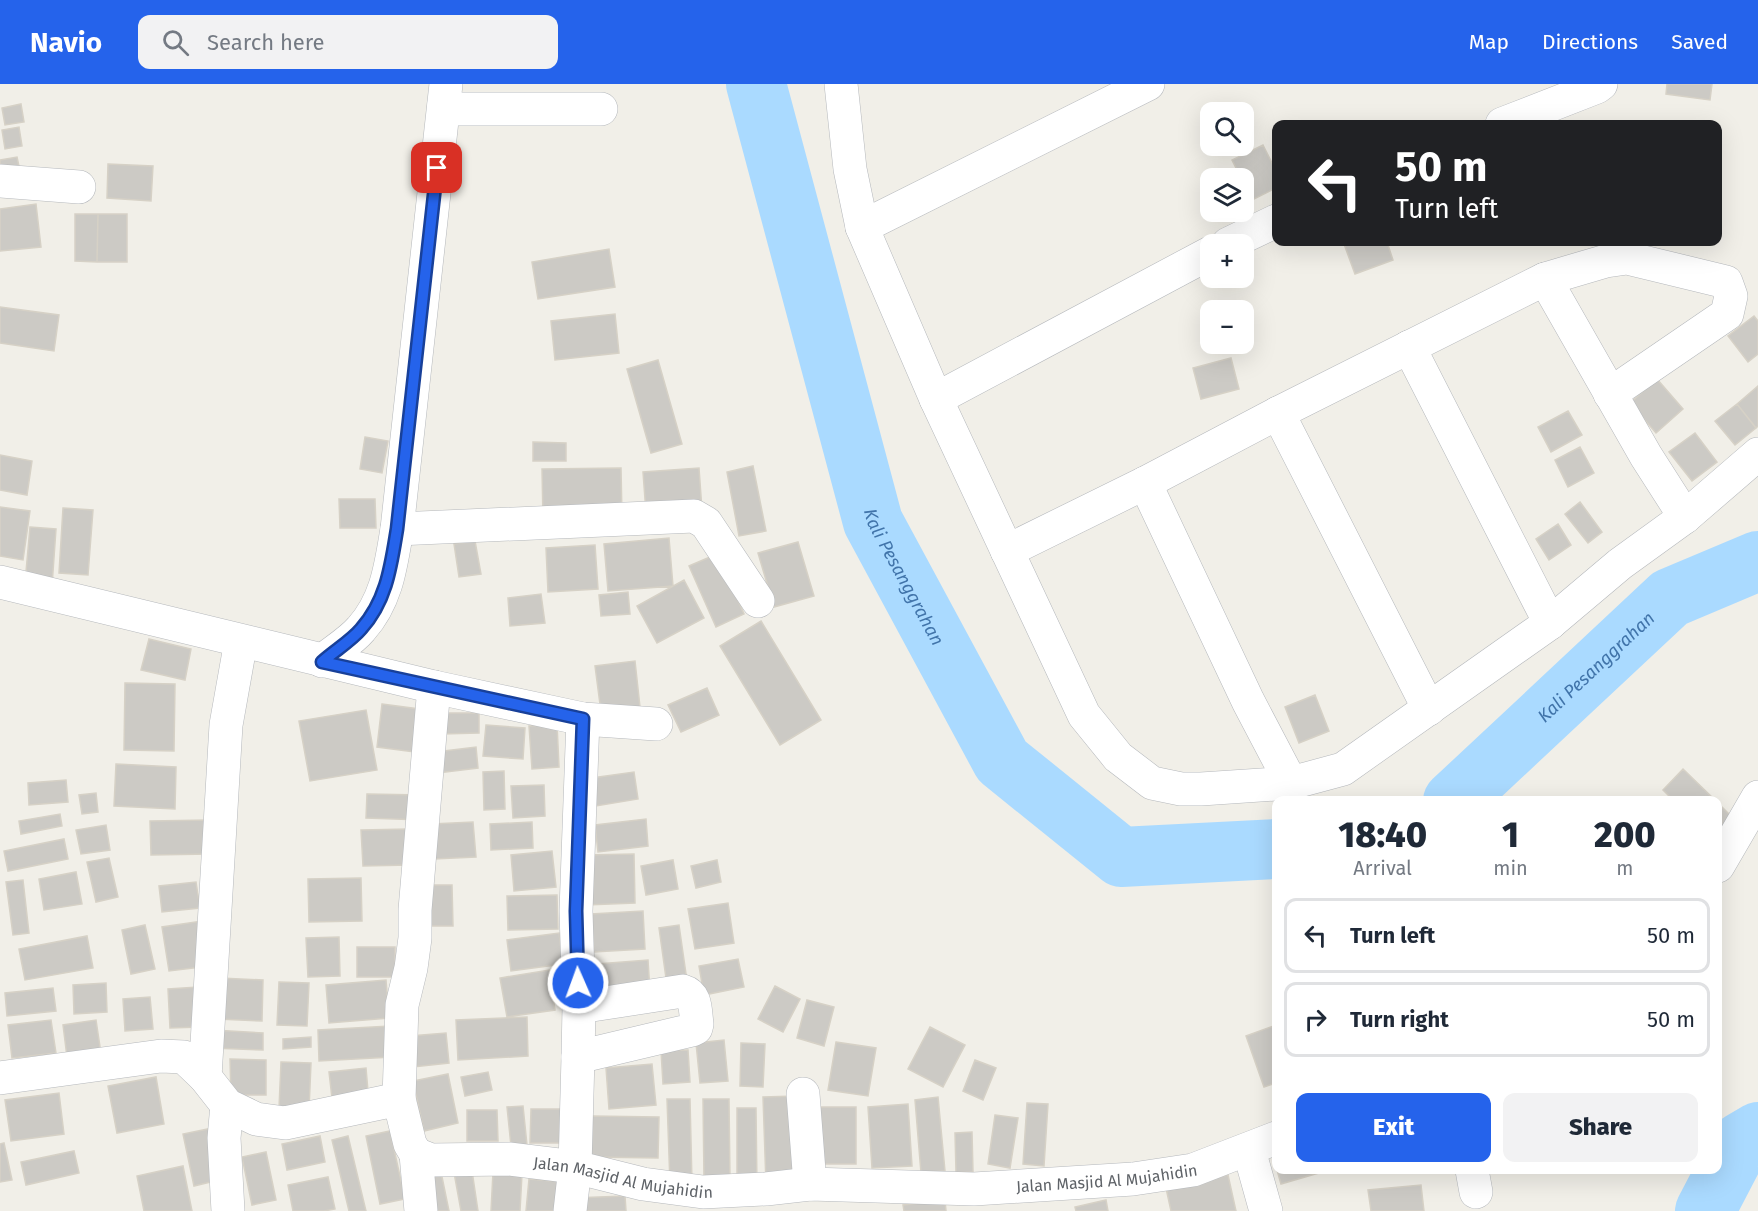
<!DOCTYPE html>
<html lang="en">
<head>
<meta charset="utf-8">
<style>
  :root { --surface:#fff; --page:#f2f2f3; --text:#1f2937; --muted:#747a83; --line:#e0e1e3; --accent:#2563eb }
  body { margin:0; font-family:"Fira Sans",sans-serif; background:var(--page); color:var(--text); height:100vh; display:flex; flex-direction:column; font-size:22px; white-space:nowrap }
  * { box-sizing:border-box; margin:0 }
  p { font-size:20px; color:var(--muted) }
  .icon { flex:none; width:33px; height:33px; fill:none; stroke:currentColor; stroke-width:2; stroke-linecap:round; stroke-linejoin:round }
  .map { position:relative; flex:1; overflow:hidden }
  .side { position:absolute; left:1272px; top:712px; width:450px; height:378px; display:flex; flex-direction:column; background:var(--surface); border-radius:12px; box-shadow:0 6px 24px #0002 }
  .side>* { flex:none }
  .guide { position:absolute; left:1272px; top:36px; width:450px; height:126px; border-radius:12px; box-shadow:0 6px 24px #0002; background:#202124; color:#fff; overflow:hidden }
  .controls { position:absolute; left:1200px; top:18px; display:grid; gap:12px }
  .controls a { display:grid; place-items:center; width:54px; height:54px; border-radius:12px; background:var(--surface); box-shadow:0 6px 24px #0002; font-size:30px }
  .pin { position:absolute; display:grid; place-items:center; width:51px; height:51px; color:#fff; margin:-26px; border-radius:12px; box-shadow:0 3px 9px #0006 }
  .me { position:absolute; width:66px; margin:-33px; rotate:358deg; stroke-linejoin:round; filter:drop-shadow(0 0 4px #0008) }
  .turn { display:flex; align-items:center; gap:21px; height:126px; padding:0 24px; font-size:27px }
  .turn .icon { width:78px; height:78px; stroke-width:2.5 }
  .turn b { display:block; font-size:42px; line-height:51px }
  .eta { display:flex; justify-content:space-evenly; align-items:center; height:102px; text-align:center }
  .eta b { font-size:36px; font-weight:800; line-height:42px }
  .action { display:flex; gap:12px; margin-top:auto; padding:12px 24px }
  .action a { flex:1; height:69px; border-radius:12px; background:var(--accent); color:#fff; font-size:24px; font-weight:800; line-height:69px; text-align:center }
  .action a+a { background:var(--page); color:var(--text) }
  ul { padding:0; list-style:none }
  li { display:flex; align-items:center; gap:18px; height:75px; margin:0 12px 9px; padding:0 12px; border:3px solid var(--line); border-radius:12px }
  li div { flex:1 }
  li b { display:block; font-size:22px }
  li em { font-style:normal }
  header { display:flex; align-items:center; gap:36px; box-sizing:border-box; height:84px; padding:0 30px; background:var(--accent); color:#fff }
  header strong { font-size:28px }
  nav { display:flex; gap:33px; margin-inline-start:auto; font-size:21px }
  .search { width:420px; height:54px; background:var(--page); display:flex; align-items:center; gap:15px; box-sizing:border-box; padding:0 21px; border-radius:12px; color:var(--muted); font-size:22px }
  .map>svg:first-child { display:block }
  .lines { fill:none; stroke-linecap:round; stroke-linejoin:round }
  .river { stroke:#aadaff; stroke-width:60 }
  .building { fill:#cccac5; stroke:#d6d1c6; stroke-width:1.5 }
  .street-casing { stroke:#b5b8bc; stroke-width:34 }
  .street { stroke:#fff; stroke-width:33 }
  .route-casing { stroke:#184099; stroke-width:15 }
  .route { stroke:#2563eb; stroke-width:10 }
  .labels { text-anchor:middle; stroke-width:5; stroke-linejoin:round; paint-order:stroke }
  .street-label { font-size:16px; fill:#5f6368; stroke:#fff }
  .water-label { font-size:18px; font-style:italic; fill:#4174aa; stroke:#fff }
</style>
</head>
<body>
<header>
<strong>Navio</strong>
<div class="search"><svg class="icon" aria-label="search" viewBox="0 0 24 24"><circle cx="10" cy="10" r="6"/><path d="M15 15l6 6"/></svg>Search here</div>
<nav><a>Map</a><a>Directions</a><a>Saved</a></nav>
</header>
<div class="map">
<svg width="1758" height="1127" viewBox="0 0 1758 1127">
  <rect width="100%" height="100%" fill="#f1efe8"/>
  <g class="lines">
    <!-- river -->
    <g class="river">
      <path id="s1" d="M756,0L873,438L1002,677L1121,773L1276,765"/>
      <path id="s2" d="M1453,717L1670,514L1758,477"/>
      <path d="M1705,1127L1741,1058L1758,1048"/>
    </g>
  </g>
  <!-- building -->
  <path class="building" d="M1667,0H1712L1710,16L1666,10Z
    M21,20L24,38L5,41L2,24Z
    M19,43L22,62L5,65L2,46Z
    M1263,61L1276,87V104L1252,116L1244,99V94H1241L1232,76Z
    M17,73L20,87L0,88V76Z
    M108,80L153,82L151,117L107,114Z
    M36,120L41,163L0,167V125Z
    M75,130H98L97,178L75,177Z
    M98,130H127V178H97Z
    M1353,158H1387L1393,176L1355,190L1344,160Z
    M609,165L615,203L538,215L532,178Z
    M0,223L59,231L54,267L0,259Z
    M615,230L619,269L555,276L551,237Z
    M1754,232L1758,237V270L1748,278L1728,252Z
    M1231,274L1239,305L1201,315L1193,284Z
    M658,276L682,360L651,369L627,285Z
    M1657,295L1683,325L1656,349L1630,319Z
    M1758,302V342L1756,344L1737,320Z
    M1737,320L1756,344L1735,361L1715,337Z
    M1568,327L1582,351L1551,368L1538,343Z
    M1695,349L1717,378L1692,397L1669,368Z
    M365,353L388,357L382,389L360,385Z
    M533,358L566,359V377H533Z
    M1580,363L1594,389L1568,403L1555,376Z
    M0,371L32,377L27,411L0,406Z
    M753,382L766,447L739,452L727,388Z
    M621,384L622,433L543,435L542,385Z
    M699,384L702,426L646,429L643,388Z
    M339,415H375L376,444H340Z
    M1580,418L1602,448L1588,459L1565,430Z
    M0,423L30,427L23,476L0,472Z
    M63,424L93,426L88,491L59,489Z
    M1558,440L1571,461L1549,476L1536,455Z
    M30,443L56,445L52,502L25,499Z
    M669,454L673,502L608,507L604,460Z
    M475,457L481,490L459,493L454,460Z
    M798,458L814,512L774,523L758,469Z
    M595,461L598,505L548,508L546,464Z
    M717,470L744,530L716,543L689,482Z
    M684,496L704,534L657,559L637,522Z
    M628,508L630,530L601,532L599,511Z
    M541,510L545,539L510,542L508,514Z
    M761,537L821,636L780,661L720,562Z
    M149,555L191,565L185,596L141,586Z
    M635,577L640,623L601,628L595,582Z
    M125,599L175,600L174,667L124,666Z
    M707,604L719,631L681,648L668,621Z
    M1315,611L1329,647L1299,659L1285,623Z
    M382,620L427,626L422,669L377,663Z
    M366,626L377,686L310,697L299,637Z
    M441,629H479V649L442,650Z
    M557,640L559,683L532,685L529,642Z
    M486,641L525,644L523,675L483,672Z
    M476,663L478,684L438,689L436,668Z
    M116,680L176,683L175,725L114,722Z
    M1683,685L1716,717H1674L1663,706Z
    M504,687L505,725L484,726L483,688Z
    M634,688L638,715L596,722L592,694Z
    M66,696L68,718L29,721L28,699Z
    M544,701L545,732L513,734L511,702Z
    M96,709L98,728L82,730L79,711Z
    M367,710L422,711V736L366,734Z
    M1718,719L1736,737L1718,757Z
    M60,730L62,742L21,750L19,737Z
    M646,735L648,762L598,768L595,741Z
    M209,736L210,770L151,771L150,737Z
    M473,738L476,773L434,775L432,740Z
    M532,738L533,764L491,766L490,740Z
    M106,741L110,766L81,770L76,746Z
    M409,745L410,781L363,782L361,746Z
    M64,755L68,775L8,787L4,767Z
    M552,767L556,803L514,807L511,771Z
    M634,770L635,819L586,821L585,771Z
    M109,774L118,813L96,818L87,778Z
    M673,776L678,805L646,811L641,782Z
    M717,776L721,798L696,804L691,782Z
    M76,788L82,820L44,826L39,795Z
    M361,794L362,837L309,838L308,795Z
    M23,796L29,849L13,851L6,798Z
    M196,798L200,824L162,828L159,802Z
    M422,801H452L453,842H423Z
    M557,811L558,845L508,846L507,812Z
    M728,819L734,859L695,865L688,825Z
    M643,827L645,865L594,868L591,830Z
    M202,837L209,882L169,887L162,843Z
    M145,841L155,885L131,890L122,846Z
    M679,841L687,897L667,901L659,844Z
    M559,849L563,880L511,887L507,856Z
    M87,852L93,884L25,896L19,865Z
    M339,853L340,892L308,893L306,854Z
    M357,863H395V893H357Z
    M738,875L744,903L704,911L699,882Z
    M648,876L650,908L599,911L597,880Z
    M549,886L555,926L507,933L500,894Z
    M220,894L263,896L262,937L218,935Z
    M386,896L389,934L329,939L326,901Z
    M279,898L309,899L307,942L277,941Z
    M106,899L107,928L74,930L73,901Z
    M775,902L800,915L783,948L758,935Z
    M198,903L200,943L170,944L168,905Z
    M53,904L56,927L7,932L5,909Z
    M150,913L153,945L125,947L123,915Z
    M807,916L834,923L824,962L797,954Z
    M527,933L528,972L458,976L456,936Z
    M51,936L56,969L12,974L8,941Z
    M96,936L102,976L68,981L63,941Z
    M1276,941V999L1264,1003L1246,952Z
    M390,942L392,973L319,977L318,946Z
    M930,943L965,961L943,1003L908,985Z
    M213,946L263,949V966L212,964Z
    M446,949L449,979L413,983L410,952Z
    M311,953V963L283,965V955Z
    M724,956L728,997L700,999L696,959Z
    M836,958L876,964L868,1012L828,1006Z
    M741,959L765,960L763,1003L740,1002Z
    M688,966L690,998L663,1000L661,967Z
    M230,975L266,976V1011H231Z
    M975,976L996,984L983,1016L963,1007Z
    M281,978L311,979L309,1026L279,1024Z
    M652,980L656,1021L609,1025L606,984Z
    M366,984L369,1019L333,1023L329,988Z
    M488,988L492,1006L465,1012L461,993Z
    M448,990L458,1039L424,1047L413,997Z
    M156,993L164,1040L117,1049L108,1002Z
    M59,1009L64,1050L11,1057L5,1016Z
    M796,1012L800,1099L766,1100L763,1013Z
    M938,1013L945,1087L921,1089L915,1016Z
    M667,1015H690L692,1099L670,1100Z
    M703,1015H729L730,1097L704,1096Z
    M1027,1019L1048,1020L1044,1082L1023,1080Z
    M908,1020L912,1082L872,1084L868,1023Z
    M523,1022L527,1061L511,1062L507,1023Z
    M813,1023H856V1080H813Z
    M737,1024H756L757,1104H737Z
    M531,1025H572V1059H530Z
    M467,1026H497L498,1057H467Z
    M995,1031L1018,1034L1010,1084L988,1080Z
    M591,1032L659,1033L658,1074L591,1073Z
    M208,1045L219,1096L194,1102L183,1050Z
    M390,1047L405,1115L380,1120L366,1052Z
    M972,1048L973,1088H956L955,1049Z
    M320,1052L325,1078L287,1086L282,1060Z
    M348,1052L366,1127H349L332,1056Z
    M4,1059L12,1096L0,1098V1060Z
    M74,1067L79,1089L26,1101L21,1078Z
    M266,1068L276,1116L252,1121L242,1073Z
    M471,1080L478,1127H461L453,1083Z
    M183,1082L192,1127H144L137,1092Z
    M1277,1086H1329L1281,1100Z
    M441,1088L449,1127H426L420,1093Z
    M493,1088L522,1090L520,1127H491Z
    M1228,1091L1236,1127H1171L1166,1104Z
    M328,1093L335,1125L324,1127H293L288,1101Z
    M529,1095L564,1098L561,1127H526Z
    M1421,1101L1424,1127H1371L1368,1106Z
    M625,1112L626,1127H574L573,1114Z
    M945,1116L946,1127H904L903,1121Z
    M1106,1116L1108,1127H1076L1075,1123Z"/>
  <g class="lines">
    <defs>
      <g id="street">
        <path d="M841,0L850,85L862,143L936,315L1084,631L1118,673L1152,699L1181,705H1201L1291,699L1343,685L1550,539L1620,480L1685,433L1758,370"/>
        <path d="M444,21L453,25H601"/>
        <path d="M1502,40L1597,3L1601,0"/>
        <path d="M0,97L79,103"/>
        <path d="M862,143L1148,0"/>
        <path d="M1228,160L1276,137"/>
        <path d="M1545,195L1646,372L1685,433"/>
        <path d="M1409,263L1550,539"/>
        <path d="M936,315L1210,169"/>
        <path d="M1278,329L1429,625"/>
        <path d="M1145,399L1248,617L1291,699"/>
        <path d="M397,445L694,432L706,439L758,517"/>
        <path d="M1007,467L1145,399L1278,329L1545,195L1606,177L1627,174L1726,198L1731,212L1727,230L1610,310"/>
        <path d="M0,498L434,603L583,635L656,640"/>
        <path d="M322,577C334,567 351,557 361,545C387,516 391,481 397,445L446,0"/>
        <path d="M1718,782L1758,713"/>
        <path d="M578,973L692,946L696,944L697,940C695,927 697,911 683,907L579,923"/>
        <path d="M205,993L226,641L241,557"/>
        <path id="s3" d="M0,994L161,972L184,973L205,993L227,1021L256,1035L285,1039L399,1015L410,1060L416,1070L431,1076L509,1075L575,1083L643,1100L703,1108L766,1105L810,1100L974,1105L1133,1095L1193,1086L1276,1054"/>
        <path d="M803,1010L810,1100"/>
        <path d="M399,1015L402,921L411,884L415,854V826L434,603"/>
        <path d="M227,1021L224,1054L228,1127"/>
        <path d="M1249,1066L1266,1127"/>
        <path d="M416,1070L421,1127"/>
        <path d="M1472,1086L1476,1108"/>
        <path d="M570,1127L575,1083L578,973L579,923L576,827L583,635"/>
      </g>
    </defs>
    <!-- street casing -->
    <use href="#street" class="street-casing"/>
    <!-- street -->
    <use href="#street" class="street"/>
  </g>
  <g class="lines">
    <defs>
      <path id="route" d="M437,84L397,445C391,481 387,516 361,545C351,557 334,567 322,578L583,635L576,827L578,899"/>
    </defs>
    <!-- route casing -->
    <use href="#route" class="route-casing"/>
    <!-- route -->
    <use href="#route" class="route"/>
  </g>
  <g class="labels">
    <!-- street labels -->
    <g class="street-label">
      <text dy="6" stroke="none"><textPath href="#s3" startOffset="696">Jalan Masjid Al Mujahidin</textPath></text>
      <text dy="6" stroke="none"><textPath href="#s3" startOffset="1182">Jalan Masjid Al Mujahidin</textPath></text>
    </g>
    <!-- water labels -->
    <g class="water-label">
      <text dy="6" stroke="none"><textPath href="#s1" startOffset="516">Kali Pesanggrahan</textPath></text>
      <text dy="6" stroke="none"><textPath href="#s2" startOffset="196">Kali Pesanggrahan</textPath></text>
    </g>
  </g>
</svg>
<div class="controls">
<a><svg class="icon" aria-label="search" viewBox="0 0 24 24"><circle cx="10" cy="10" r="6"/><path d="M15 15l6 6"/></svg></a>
<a><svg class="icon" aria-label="layers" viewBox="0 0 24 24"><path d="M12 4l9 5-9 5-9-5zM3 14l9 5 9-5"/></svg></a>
<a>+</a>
<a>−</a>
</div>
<div class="pin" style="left:437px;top:84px;background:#d93025"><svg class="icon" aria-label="arrive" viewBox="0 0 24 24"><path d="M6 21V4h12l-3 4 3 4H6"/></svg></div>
<svg class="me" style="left:578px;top:899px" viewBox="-20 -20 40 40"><circle r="17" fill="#2563eb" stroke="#fff" stroke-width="3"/><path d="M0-11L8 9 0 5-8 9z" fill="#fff"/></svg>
<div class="guide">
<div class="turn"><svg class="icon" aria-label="left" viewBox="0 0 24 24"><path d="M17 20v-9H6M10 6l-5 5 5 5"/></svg><div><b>50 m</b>Turn left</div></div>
</div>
<section class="side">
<div class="eta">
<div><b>18:40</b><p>Arrival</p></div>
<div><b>1</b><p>min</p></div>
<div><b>200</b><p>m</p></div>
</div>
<ul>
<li><svg class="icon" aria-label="left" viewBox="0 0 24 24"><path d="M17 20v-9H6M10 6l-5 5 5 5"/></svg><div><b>Turn left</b></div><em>50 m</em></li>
<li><svg class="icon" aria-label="right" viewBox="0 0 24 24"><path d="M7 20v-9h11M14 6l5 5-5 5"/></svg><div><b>Turn right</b></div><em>50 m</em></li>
</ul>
<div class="action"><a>Exit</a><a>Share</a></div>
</section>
</div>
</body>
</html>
